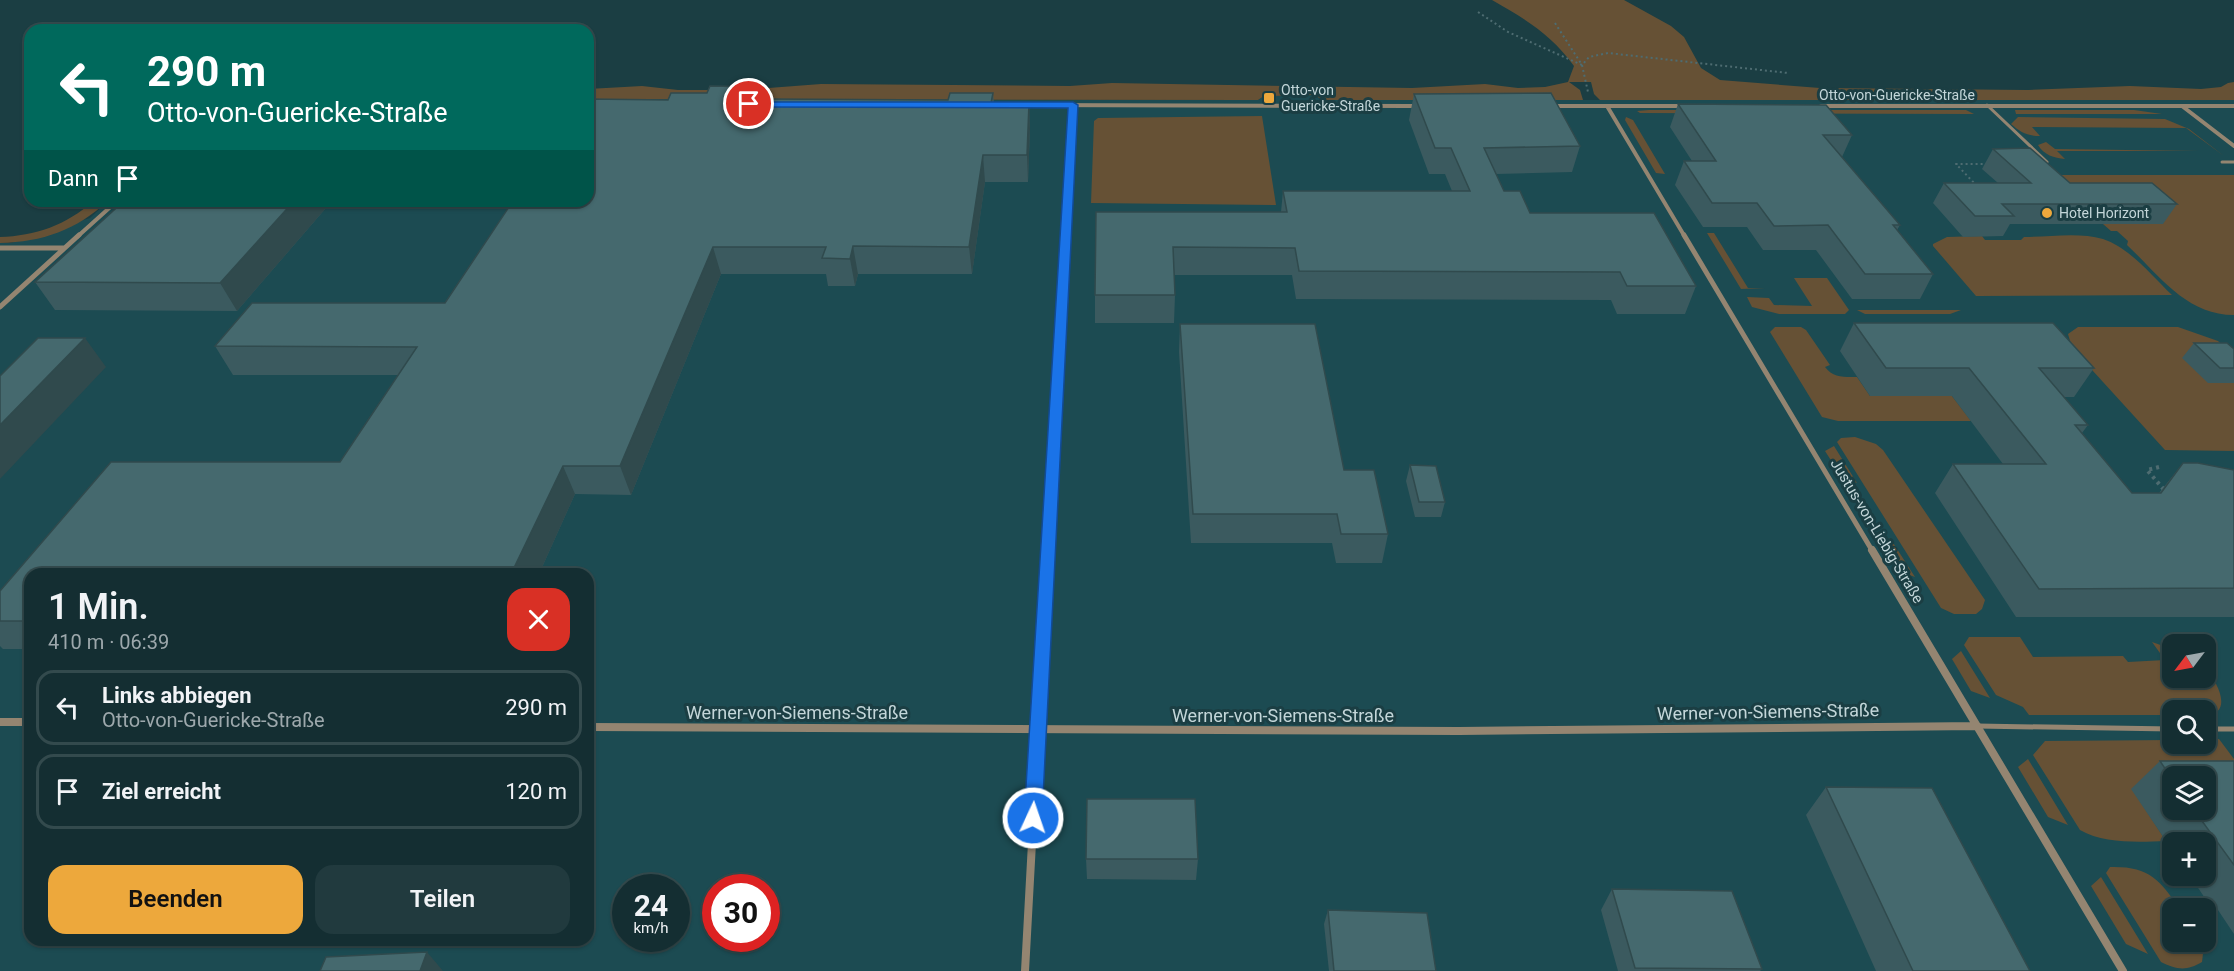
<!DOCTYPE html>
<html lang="de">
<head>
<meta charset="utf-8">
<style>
  :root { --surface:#142e32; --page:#213a3e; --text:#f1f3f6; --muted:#9da8ac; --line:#334a4d; --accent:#eda83c }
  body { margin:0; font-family:Roboto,sans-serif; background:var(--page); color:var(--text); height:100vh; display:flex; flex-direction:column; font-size:22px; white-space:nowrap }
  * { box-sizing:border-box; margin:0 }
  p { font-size:20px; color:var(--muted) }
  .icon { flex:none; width:33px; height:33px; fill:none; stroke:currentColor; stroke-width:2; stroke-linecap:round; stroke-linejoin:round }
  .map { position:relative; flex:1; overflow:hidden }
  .side { position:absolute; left:24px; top:568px; width:570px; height:378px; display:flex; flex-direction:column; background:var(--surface); border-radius:18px; box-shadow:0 2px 4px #0004,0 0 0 2px var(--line) }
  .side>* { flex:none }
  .top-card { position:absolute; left:24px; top:24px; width:570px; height:183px; border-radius:18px; box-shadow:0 2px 4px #0004,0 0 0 2px var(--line); background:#00695c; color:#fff; overflow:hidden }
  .needle { width:39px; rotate:238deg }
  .tools { position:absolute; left:2162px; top:634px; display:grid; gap:12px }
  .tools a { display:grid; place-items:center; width:54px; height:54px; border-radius:12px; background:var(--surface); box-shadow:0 2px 4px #0004,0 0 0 2px var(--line); font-size:30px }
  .speed { position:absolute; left:612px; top:874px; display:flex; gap:12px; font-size:30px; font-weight:700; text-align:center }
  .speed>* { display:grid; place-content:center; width:78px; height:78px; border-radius:50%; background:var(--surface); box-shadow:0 2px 4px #0004,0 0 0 2px var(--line); line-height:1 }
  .speed small { font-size:15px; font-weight:400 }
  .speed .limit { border:9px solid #d22; background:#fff; color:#111 }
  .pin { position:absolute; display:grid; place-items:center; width:51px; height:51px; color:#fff; margin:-26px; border:3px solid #fff; border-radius:50%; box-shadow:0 2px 6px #0007 }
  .me { position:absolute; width:66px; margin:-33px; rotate:3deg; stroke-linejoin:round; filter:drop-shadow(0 0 4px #0008) }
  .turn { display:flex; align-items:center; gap:21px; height:126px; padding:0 24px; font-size:27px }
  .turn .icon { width:78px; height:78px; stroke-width:2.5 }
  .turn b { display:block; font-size:42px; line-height:51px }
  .then { display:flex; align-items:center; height:57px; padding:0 24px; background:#0003; gap:12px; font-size:22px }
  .round { display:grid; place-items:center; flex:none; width:63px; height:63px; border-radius:18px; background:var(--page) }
  .head { display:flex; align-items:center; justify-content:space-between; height:102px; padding:0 24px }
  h1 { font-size:36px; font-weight:600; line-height:45px }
  .action { display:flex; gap:12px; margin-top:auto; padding:12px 24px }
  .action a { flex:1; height:69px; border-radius:18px; background:var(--accent); color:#111; font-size:24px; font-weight:600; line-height:69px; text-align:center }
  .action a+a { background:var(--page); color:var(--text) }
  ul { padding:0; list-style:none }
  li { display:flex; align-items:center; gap:18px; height:75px; margin:0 12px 9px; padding:0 12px; border:3px solid var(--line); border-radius:18px }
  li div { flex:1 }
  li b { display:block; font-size:22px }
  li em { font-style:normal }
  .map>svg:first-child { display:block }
  .built { fill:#1c4b52; fill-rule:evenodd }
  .green { fill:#665135 }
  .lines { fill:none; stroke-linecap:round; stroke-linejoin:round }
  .path-far1 { stroke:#4e6c71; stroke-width:2; stroke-dasharray:2 3; stroke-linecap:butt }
  .path { stroke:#4e6c71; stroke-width:4; stroke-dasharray:3 4; stroke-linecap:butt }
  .service-far1 { stroke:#948571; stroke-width:3 }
  .service { stroke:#948571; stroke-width:5 }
  .minor-far2 { stroke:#948571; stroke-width:4 }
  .minor-far1 { stroke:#948571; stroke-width:5 }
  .minor { stroke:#948571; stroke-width:8 }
  .wall { fill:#3b5a5f; fill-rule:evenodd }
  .shaded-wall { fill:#304a4d }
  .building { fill:#45696e; stroke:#304a4d; stroke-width:1.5 }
  .route { fill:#1a73e8; stroke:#114b97; stroke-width:1.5 }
  .poi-dot { fill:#eda83c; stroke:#1b3e43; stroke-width:2 }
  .labels { text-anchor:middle; stroke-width:6; stroke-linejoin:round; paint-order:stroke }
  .far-poi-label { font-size:14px; fill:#c3d6d9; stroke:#1b3e43; text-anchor:start }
  .far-street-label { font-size:14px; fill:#c3d6d9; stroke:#1b3e43 }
  .street-label { font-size:15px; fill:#c3d6d9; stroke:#1b3e43 }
  .near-street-label { font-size:18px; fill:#c3d6d9; stroke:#1b3e43 }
</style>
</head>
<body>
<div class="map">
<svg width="2234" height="971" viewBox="0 0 2234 971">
  <rect width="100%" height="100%" fill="#1b3e43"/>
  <!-- built -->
  <path class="built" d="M1316,95L1322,100H2234V971H0V243H11L90,218L108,201H588V99L1258,100L1264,96ZM30,574H588V940H30ZM2172,645H2205V678H2172ZM2172,711H2205V744H2172ZM2172,777H2205V810H2172ZM2172,843H2205V876H2172ZM626,888H676V939H626ZM716,888H766V939H716ZM2172,909H2205V942H2172Z"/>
  <!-- green -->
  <path class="green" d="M1492,0H1624L1671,26L1684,37L1701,68L1720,80L1820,88L2028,90L2130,86L2201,89L2221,87L2228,83L2234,82V100H1600L1594,94L1591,82H1569L1580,90L1583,100H1322L1315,95L1264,96L1258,100L588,99V89L642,86L678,90H743L821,84L1070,86L1112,83L1412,88L1485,84L1518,88L1545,87L1568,82L1574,66C1551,34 1525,19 1492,0Z
    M1649,110H1966L1974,114L1640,113L1637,111Z
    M2015,110H2134L2162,114H2016Z
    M1262,116L1276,205L1091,203L1094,121L1098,118Z
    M1626,117L1633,120L1665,174L1656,173L1625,120Z
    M2018,117L2165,119L2189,129L2224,156L2186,128L2032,127L2040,136C2027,136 2020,132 2011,124Z
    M2046,142L2055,149L2199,151H2057L2065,159C2054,158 2044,155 2038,145Z
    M2053,175H2234V315C2186,315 2159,275 2127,245L2128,241L2117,231H2111L2103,224H2162L2083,203Z
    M93,201H108C76,230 43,242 0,243V237C35,236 67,225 93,201Z
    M1707,233H1714L1748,288H1765L1741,289Z
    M1982,236L1985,240H2021L2024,237C2049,237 2079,232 2103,239C2130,248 2152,276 2172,295L1976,296L1933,246V244L1947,237Z
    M1794,278H1827L1849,310L1845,314H1779L1752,307L1747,297L1769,298L1774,305L1812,306Z
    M1857,310H1961L1950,314H1865Z
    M1775,327H1801L1806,330L1830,365L1825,367C1833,378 1844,377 1857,377L1870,396H1952L1971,421H1838L1822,417L1770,332Z
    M2078,327H2178L2218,341L2234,357V451L2165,450L2072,348L2068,334Z
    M1855,437L1876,444L1883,450L1985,600L1982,609L1976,614H1954L1941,608L1837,442L1841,438Z
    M1834,446L1857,483L1841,476L1825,451Z
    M1890,538L1915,577L1898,571L1883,544Z
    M1969,637H2020L2033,657L2123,656L2128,662L2165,660L2152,642L2172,649V678H2205V669C2218,681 2234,715 2205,715V711H2172V715H2029L2023,707L1996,695L1964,645Z
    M1961,651L1990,698L1971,691L1952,659Z
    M2219,739L2234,759V789L2205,777H2172V789H2132L2166,841C2139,842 2104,844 2080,830L2033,755L2045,741L2172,740V744H2205V740Z
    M2028,759L2068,825L2048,817L2018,767Z
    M2110,867C2149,866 2159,879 2180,909H2172V942H2202L2204,945L2202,962C2187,971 2177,970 2161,962L2106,873Z
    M2101,877L2148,954L2126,944L2091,886Z"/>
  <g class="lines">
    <!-- path-far1 -->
    <path class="path-far1" d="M1478,12L1508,32L1582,65L1589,57L1608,53L1788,73
      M1555,23L1582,65L1588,92
      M1977,186L1956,164H1989"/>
    <!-- path -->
    <path class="path" d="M2159,467L2147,470L2166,492"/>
    <!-- service-far1 -->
    <path class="service-far1" d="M1987,105L2047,162
      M2222,162H2234"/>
    <!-- service -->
    <path class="service" d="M1977,726L2172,729
      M2205,729H2234"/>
    <!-- minor-far2 -->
    <path class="minor-far2" d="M1023,105L1417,106
      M1551,106H1684
      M1607,106L1685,237
      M1821,106H2234
      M2182,106L2234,146
      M77,237L117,201
      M1066,237L1073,105"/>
    <!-- minor-far1 -->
    <path class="minor-far1" d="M1684,235L1873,552
      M0,248H64
      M0,307L79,235
      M1048,552L1066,235"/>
    <!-- minor -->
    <path class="minor" d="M1872,550L2123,971
      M0,722H30
      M588,727L1459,731L1977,726
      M1025,971L1048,550"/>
  </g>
  <!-- wall -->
  <path class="wall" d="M710,86L762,87L765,99L948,100L950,93H993L994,103H1029L1030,129L1028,182H985L972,274H858L855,286H828L826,274H721L631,495L575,494L539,574H30V649H3L0,646V591L111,462H340L399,375H233L215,346L252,303H445L513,201H588V99L668,100L671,93H707Z
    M1414,94L1580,146L1572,172L1496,174L1504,191L1530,213L1696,286L1685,314H1617L1611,300L1296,299L1292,275H1174L1175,295L1174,323H1095V295L1096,212H1281L1283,191H1452L1445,174H1429L1409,120Z
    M1678,104L1852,135L1842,157L1900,225L1897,230L1933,274L1920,299H1852L1816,250H1763L1747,227H1703L1675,185L1684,161H1692L1670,127Z
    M1993,149L2070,183L2177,204L2163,224H2010L2003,236L1963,237L1933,203L1944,183H1998L1982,169Z
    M332,201L237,311L55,310L35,282Z
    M1854,323L2094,368L2074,397H2063L2088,425L2082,433L2132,493H2159L2183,463L2234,470V617H2016L1935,493L1953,464H2003L1952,396H1870L1840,351Z
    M1180,324L1344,470L1388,534L1382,563H1336L1332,543H1191L1179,352Z
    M2194,343L2234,349V383H2208L2182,358Z
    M1410,465L1445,502L1441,517H1415L1406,481Z
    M2160,761H2234V934L2218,910H2213L2190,876H2205V843H2172V850L2131,789ZM2172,777L2205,810H2172Z
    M1826,787L2030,971H1876L1806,815Z
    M1086,859H1198L1196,880L1087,879Z
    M1612,889L1762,969L1760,971H1618L1601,910Z
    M1328,910L1436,971H1329L1324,924Z"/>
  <!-- shaded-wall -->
  <path class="shaded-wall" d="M762,87L768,112L757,99Z
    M1029,103L1030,129L1028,182L1027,155Z
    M983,155L985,182L972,274L969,247Z
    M294,201H332L237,311L220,283Z
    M853,246L858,274L855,286L850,259Z
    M713,247L721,274L631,495L620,466Z
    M85,338L106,367L0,479V425Z
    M563,466L575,494L539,574H511Z
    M427,952L443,971H420Z"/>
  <!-- building -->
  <path class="building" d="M710,86L762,87L757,99L948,100L950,93H993L991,103H1029L1027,155H983L969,247L853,246L850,259L822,258L826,247H713L620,466H563L511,574H30V621H0V591L111,462H340L417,347L215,346L252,303H445L513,201H588V99L668,100L671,93H707Z
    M1551,93L1580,146L1484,148L1504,191H1520L1530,213H1654L1696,286H1627L1620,272L1299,271L1295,248L1173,247L1175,295H1095L1096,212H1287L1283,191H1470L1451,148H1435L1414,94Z
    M1678,104L1826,105L1852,135H1823L1900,225H1893L1933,274H1865L1828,225L1774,226L1757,203H1712L1684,161H1716Z
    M2030,148L2070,183H2152L2177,204H2002L2014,216H1975L1944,183H2031L1993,149Z
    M124,201H294L220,283L35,282Z
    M1854,323H2053L2094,368H2039L2088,425H2075L2132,493H2161L2183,463H2198L2234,470V588L2039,589L1953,464H2046L1969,368H1886Z
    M1180,324H1315L1344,470H1374L1388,534H1341L1337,514H1193Z
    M38,338H85L0,425V376Z
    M2194,343H2227L2234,349V368H2220Z
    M1410,465L1436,466L1445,502H1419Z
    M2160,761H2234V865L2194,810H2205V777H2172V779Z
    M1826,787L1932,788L2030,971H1913Z
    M1087,799H1195L1198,859H1086Z
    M1612,889L1732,891L1762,969L1635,968Z
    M1328,910L1427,913L1436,971H1334Z
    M427,952L420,971H320L326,957Z"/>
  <!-- route -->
  <path class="route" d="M746,102H1073L1078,105L1042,818L1039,823L1033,826L1027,823L1024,818L1068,108L749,107L744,104Z"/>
  <!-- markers -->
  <g class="poi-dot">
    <rect x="1263" y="92" width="12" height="12" rx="3"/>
    <circle cx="2047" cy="213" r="6"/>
  </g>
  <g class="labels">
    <!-- far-poi labels -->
    <g class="far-poi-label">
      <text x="1281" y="95">Otto-von<tspan x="1281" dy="16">Guericke-Straße</tspan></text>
      <text x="2059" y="218">Hotel Horizont</text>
    </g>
    <!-- far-street labels -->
    <g class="far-street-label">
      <text x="1897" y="100">Otto-von-Guericke-Straße</text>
    </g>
    <!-- street labels -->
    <g class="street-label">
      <text transform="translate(1877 531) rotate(59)" y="5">Justus-von-Liebig-Straße</text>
    </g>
    <!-- near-street labels -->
    <g class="near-street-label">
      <text transform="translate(1768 712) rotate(-1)" y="6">Werner-von-Siemens-Straße</text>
      <text x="797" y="719">Werner-von-Siemens-Straße</text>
      <text x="1283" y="722">Werner-von-Siemens-Straße</text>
    </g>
  </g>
</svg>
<div class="tools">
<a><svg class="needle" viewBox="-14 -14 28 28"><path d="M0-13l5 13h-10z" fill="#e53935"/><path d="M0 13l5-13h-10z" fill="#9da8ac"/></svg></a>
<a><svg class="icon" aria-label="search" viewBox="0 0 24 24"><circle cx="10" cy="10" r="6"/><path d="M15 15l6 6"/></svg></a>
<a><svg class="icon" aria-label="layers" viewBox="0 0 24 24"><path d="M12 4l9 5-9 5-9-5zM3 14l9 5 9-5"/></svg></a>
<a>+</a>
<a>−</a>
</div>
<div class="speed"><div>24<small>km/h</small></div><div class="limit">30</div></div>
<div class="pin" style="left:749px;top:104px;background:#d93025"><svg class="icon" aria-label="arrive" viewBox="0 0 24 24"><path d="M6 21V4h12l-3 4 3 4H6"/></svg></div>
<svg class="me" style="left:1033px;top:818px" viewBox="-20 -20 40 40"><circle r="17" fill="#1a73e8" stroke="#fff" stroke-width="3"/><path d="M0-11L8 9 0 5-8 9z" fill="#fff"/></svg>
<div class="top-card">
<div class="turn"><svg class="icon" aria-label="left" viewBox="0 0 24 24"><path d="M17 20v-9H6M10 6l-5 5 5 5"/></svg><div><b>290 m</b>Otto-von-Guericke-Straße</div></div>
<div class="then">Dann<svg class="icon" aria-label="arrive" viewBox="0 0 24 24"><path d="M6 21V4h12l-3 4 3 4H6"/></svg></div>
</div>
<section class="side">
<div class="head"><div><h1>1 Min.</h1><p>410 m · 06:39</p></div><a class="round" style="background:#d93025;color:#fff"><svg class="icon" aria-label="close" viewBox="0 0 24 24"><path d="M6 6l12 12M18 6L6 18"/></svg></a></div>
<ul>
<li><svg class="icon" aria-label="left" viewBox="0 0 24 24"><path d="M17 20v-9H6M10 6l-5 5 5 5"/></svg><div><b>Links abbiegen</b><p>Otto-von-Guericke-Straße</p></div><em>290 m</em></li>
<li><svg class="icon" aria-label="arrive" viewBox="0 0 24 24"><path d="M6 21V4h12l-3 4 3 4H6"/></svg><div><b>Ziel erreicht</b></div><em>120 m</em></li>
</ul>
<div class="action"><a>Beenden</a><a>Teilen</a></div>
</section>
</div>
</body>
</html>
